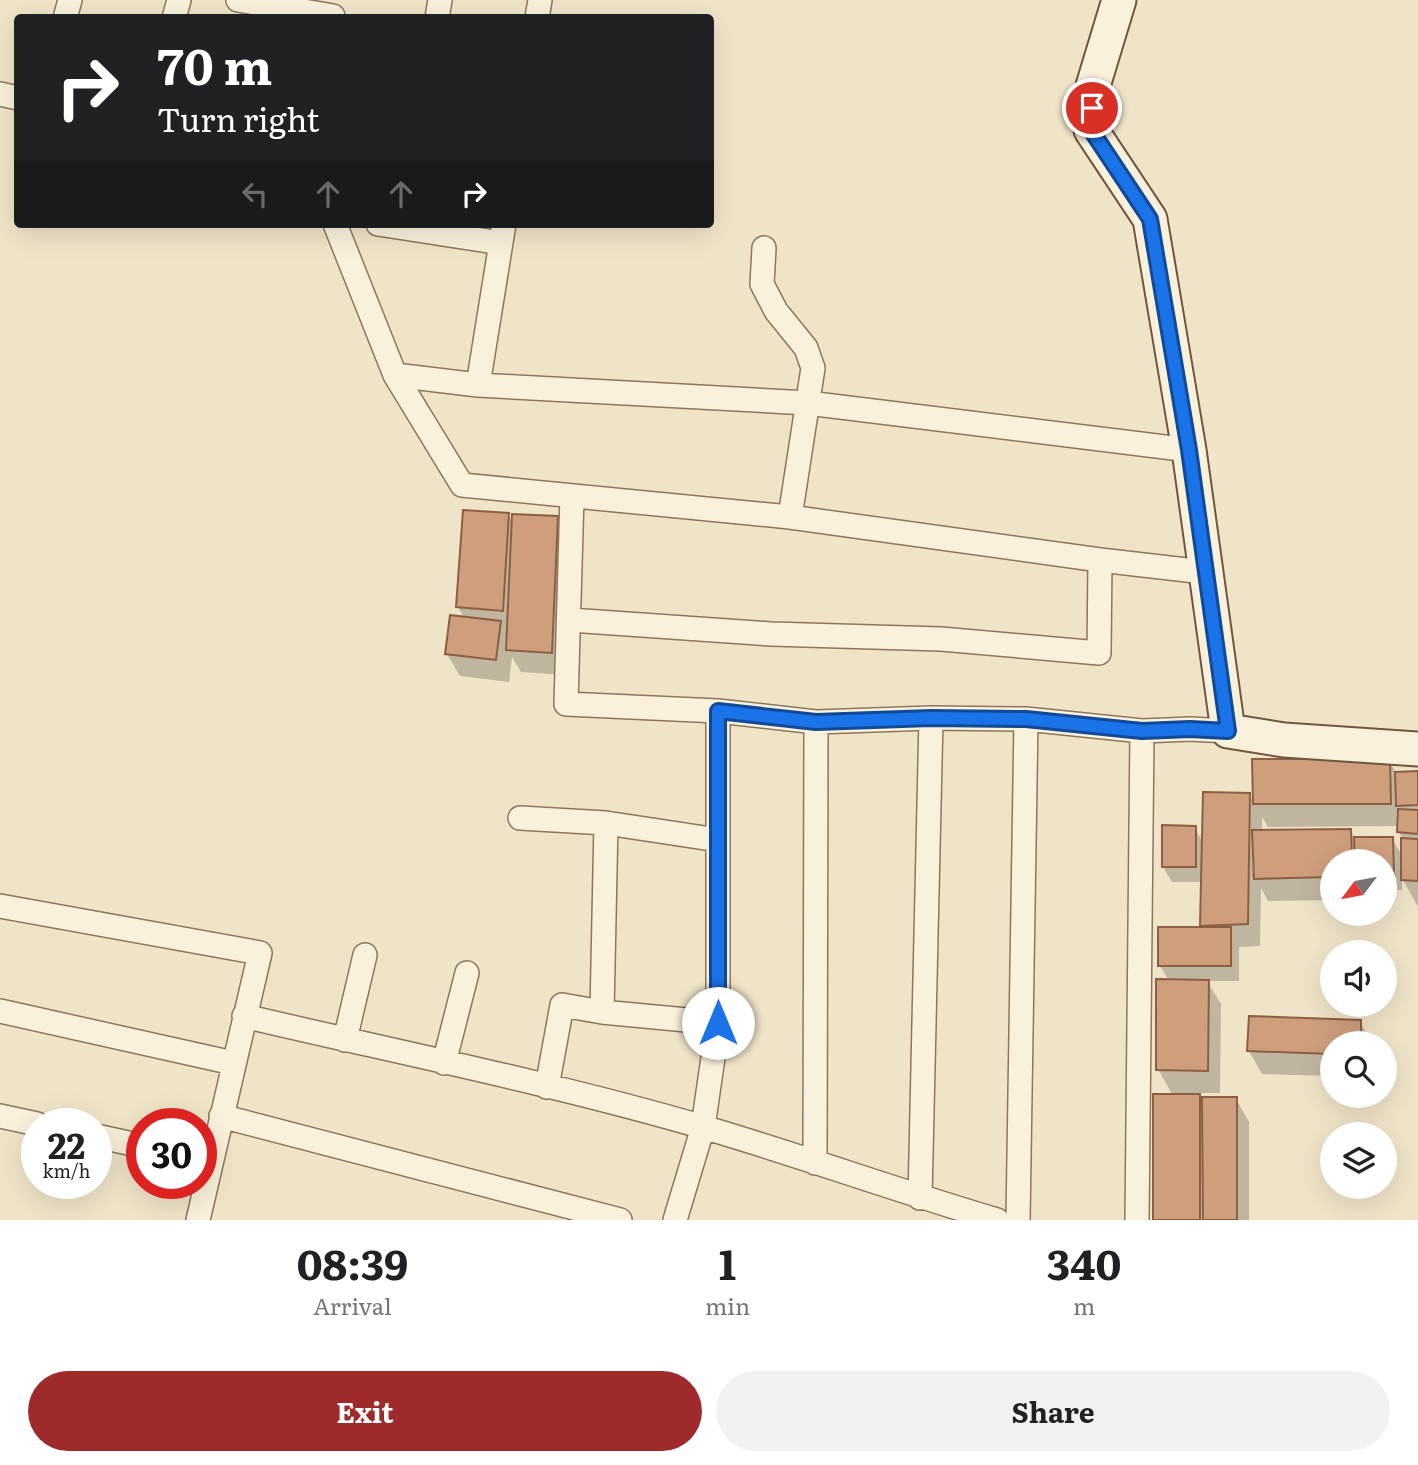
<!DOCTYPE html>
<html lang="en">
<head>
<meta charset="utf-8">
<style>
  :root { --surface:#fff; --page:#f2f2f2; --text:#202124; --muted:#757577; --accent:#9e2a2b }
  body { margin:0; font-family:Literata,serif; background:var(--page); color:var(--text); height:100vh; display:flex; flex-direction:column; font-size:26px; white-space:nowrap }
  * { box-sizing:border-box; margin:0 }
  p { font-size:23px; color:var(--muted) }
  .icon { flex:none; width:38px; height:38px; fill:none; stroke:currentColor; stroke-width:2; stroke-linecap:round; stroke-linejoin:round }
  .map { position:relative; height:1220px; overflow:hidden }
  .sheet { display:flex; flex-direction:column; background:var(--surface); flex:1 }
  .sheet>* { flex:none }
  .banner { position:absolute; left:14px; top:14px; width:700px; height:214px; border-radius:7px; box-shadow:0 7px 28px #0002; background:#202124; color:#fff; overflow:hidden }
  .needle { width:46px; rotate:238deg }
  .fabs { position:absolute; left:1320px; top:849px; display:grid; gap:14px }
  .fabs a { display:grid; place-items:center; width:77px; height:77px; border-radius:50%; background:var(--surface); box-shadow:0 7px 28px #0002; font-size:35px }
  .speed { position:absolute; left:21px; top:1108px; display:flex; gap:14px; font-size:35px; font-weight:700; text-align:center }
  .speed>* { display:grid; place-content:center; width:91px; height:91px; border-radius:50%; background:var(--surface); box-shadow:0 7px 28px #0002; line-height:1 }
  .speed small { font-size:18px; font-weight:400 }
  .speed .limit { border:10px solid #d22; background:#fff; color:#111 }
  .pin { position:absolute; display:grid; place-items:center; width:60px; height:60px; color:#fff; margin:-30px; border:4px solid #fff; border-radius:50%; box-shadow:0 2px 7px #0007 }
  .me { position:absolute; width:77px; margin:-38px; rotate:0deg; stroke-linejoin:round; filter:drop-shadow(0 0 5px #0008) }
  .turn { display:flex; align-items:center; gap:24px; height:147px; padding:0 28px; font-size:32px }
  .turn .icon { width:91px; height:91px; stroke-width:2.5 }
  .turn b { display:block; font-size:49px; line-height:60px }
  .lanes { display:flex; align-items:center; height:66px; padding:0 28px; background:#0003; justify-content:center; gap:35px; direction:ltr }
  .lanes .off { opacity:.35 }
  .eta { display:flex; justify-content:space-evenly; align-items:center; height:119px; text-align:center }
  .eta b { font-size:42px; font-weight:700; line-height:49px }
  .action { display:flex; gap:14px; margin-top:auto; padding:14px 28px }
  .action a { flex:1; height:80px; border-radius:42px; background:var(--accent); color:#fff; font-size:28px; font-weight:700; line-height:80px; text-align:center }
  .action a+a { background:var(--page); color:var(--text) }
  .map>svg:first-child { display:block }
  .shadow { fill:#0003; fill-rule:evenodd }
  .building { fill:#cf9f7d; stroke:#8d5f41; stroke-width:2 }
  .lines { fill:none; stroke-linecap:round; stroke-linejoin:round }
  .street-casing { stroke:#8d765c; stroke-width:26 }
  .secondary-casing { stroke:#6f573f; stroke-width:37 }
  .street { stroke:#faf1dc; stroke-width:23 }
  .secondary { stroke:#faf1dc; stroke-width:33 }
  .route-casing { stroke:#114b97; stroke-width:18 }
  .route { stroke:#1a73e8; stroke-width:12 }
</style>
</head>
<body>
<div class="map">
<svg width="1418" height="1220" viewBox="0 0 1418 1220">
  <rect width="100%" height="100%" fill="#f0e4c8"/>
  <!-- shadow -->
  <path class="shadow" d="M508,515L513,523L557,518L570,541L565,675L521,672L512,657L509,682L460,676L447,654L465,619L458,607Z
    M1254,761H1389L1397,774L1418,773V907L1402,878V890H1384V861H1332V900L1268,901L1261,888L1260,946L1239,947V981H1207L1221,1004L1220,1093H1197L1204,1105L1236,1099L1249,1122V1220H1155L1173,1096L1158,1069L1169,981L1160,966L1204,929L1202,926L1203,882H1172L1163,867L1195,828L1203,843L1249,795L1255,804ZM1262,817L1268,827L1399,826V832L1403,839V857L1392,839H1355L1350,831L1262,832Z
    M1360,1022L1372,1043H1332V1076L1262,1074L1249,1051Z"/>
  <!-- building -->
  <path class="building" d="M463,510L509,513L503,611L456,607Z
    M512,514L558,516L552,653L506,650Z
    M450,615L501,621L496,660L445,654Z
    M1252,759H1390L1391,804H1253Z
    M1418,771V805L1396,806L1395,772Z
    M1203,792L1250,793L1248,924L1200,926Z
    M1398,809L1418,810V834L1397,832Z
    M1162,825L1196,826V867H1162Z
    M1351,829L1352,861H1332V877L1254,879L1252,830Z
    M1354,837H1393L1394,875L1384,876V861H1355Z
    M1401,838L1418,839V881L1401,880Z
    M1158,927H1231V966H1158Z
    M1156,979L1209,980L1208,1071L1156,1070Z
    M1249,1016L1361,1020V1043H1332V1054L1247,1051Z
    M1153,1094H1200V1220H1153Z
    M1202,1097H1237V1220H1203Z"/>
  <g class="lines">
    <defs>
      <path id="street" d="M238,0L333,16
        M65,18L70,0
        M174,18L179,0
        M437,18L440,0
        M537,18L540,0
        M0,94L18,98
        M335,224L395,375L462,485L790,517L1100,560L1204,572
        M378,224L501,243
        M764,248L762,284L776,311L806,348L813,368L790,517
        M395,375L478,385L808,403L1189,450
        M478,385L504,224
        M572,496L566,704L718,711L816,722L931,718
        M570,620L771,634L941,639L1099,653L1100,560
        M520,818L606,823L718,840
        M0,906L260,953L198,1220
        M0,1011L233,1063
        M602,1012L606,823
        M244,1016C397,1052 552,1083 703,1127C802,1156 898,1191 997,1220
        M345,1040L365,955
        M444,1063L467,973
        M547,1087L562,1005L602,1012L718,1023
        M0,1116L37,1124
        M221,1116L620,1220
        M96,1136L142,1146
        M815,1163L816,722
        M920,1198L931,718L1026,719L1142,731L1190,729L1228,731
        M675,1220L703,1127L718,1023V711
        M1018,1220L1026,719
        M1137,1220L1142,731"/>
      <path id="secondary" d="M1119,0L1093,86L1091,130L1150,219L1189,450L1228,731L1284,740L1418,749"/>
    </defs>
    <!-- street casing -->
    <use href="#street" class="street-casing"/>
    <!-- secondary casing -->
    <use href="#secondary" class="secondary-casing"/>
    <!-- street -->
    <use href="#street" class="street"/>
    <!-- secondary -->
    <use href="#secondary" class="secondary"/>
  </g>
  <g class="lines">
    <defs>
      <path id="route" d="M718,1023V711L816,722L931,718L1026,719L1142,731L1190,729L1228,731L1189,450L1150,219L1091,130L1092,108"/>
    </defs>
    <!-- route casing -->
    <use href="#route" class="route-casing"/>
    <!-- route -->
    <use href="#route" class="route"/>
  </g>
</svg>
<div class="fabs">
<a><svg class="needle" viewBox="-14 -14 28 28"><path d="M0-13l5 13h-10z" fill="#e53935"/><path d="M0 13l5-13h-10z" fill="#757577"/></svg></a>
<a><svg class="icon" aria-label="sound" viewBox="0 0 24 24"><path d="M4 9h4l5-4v14l-5-4H4zM17 9q2 3 0 6"/></svg></a>
<a><svg class="icon" aria-label="search" viewBox="0 0 24 24"><circle cx="10" cy="10" r="6"/><path d="M15 15l6 6"/></svg></a>
<a><svg class="icon" aria-label="layers" viewBox="0 0 24 24"><path d="M12 4l9 5-9 5-9-5zM3 14l9 5 9-5"/></svg></a>
</div>
<div class="speed"><div>22<small>km/h</small></div><div class="limit">30</div></div>
<div class="pin" style="left:1092px;top:108px;background:#d93025"><svg class="icon" aria-label="arrive" viewBox="0 0 24 24"><path d="M6 21V4h12l-3 4 3 4H6"/></svg></div>
<svg class="me" style="left:718px;top:1023px" viewBox="-20 -20 40 40"><circle r="19" fill="#fff"/><path d="M0-13L10 11 0 6-10 11z" fill="#1a73e8"/></svg>
<div class="banner">
<div class="turn"><svg class="icon" aria-label="right" viewBox="0 0 24 24"><path d="M7 20v-9h11M14 6l5 5-5 5"/></svg><div><b>70 m</b>Turn right</div></div>
<div class="lanes"><svg class="icon off" aria-label="left" viewBox="0 0 24 24"><path d="M17 20v-9H6M10 6l-5 5 5 5"/></svg><svg class="icon off" aria-label="ahead" viewBox="0 0 24 24"><path d="M12 20V5M6 11l6-6 6 6"/></svg><svg class="icon off" aria-label="ahead" viewBox="0 0 24 24"><path d="M12 20V5M6 11l6-6 6 6"/></svg><svg class="icon" aria-label="right" viewBox="0 0 24 24"><path d="M7 20v-9h11M14 6l5 5-5 5"/></svg></div>
</div>
</div>
<section class="sheet">
<div class="eta">
<div><b>08:39</b><p>Arrival</p></div>
<div><b>1</b><p>min</p></div>
<div><b>340</b><p>m</p></div>
</div>
<div class="action"><a>Exit</a><a>Share</a></div>
</section>
</body>
</html>
